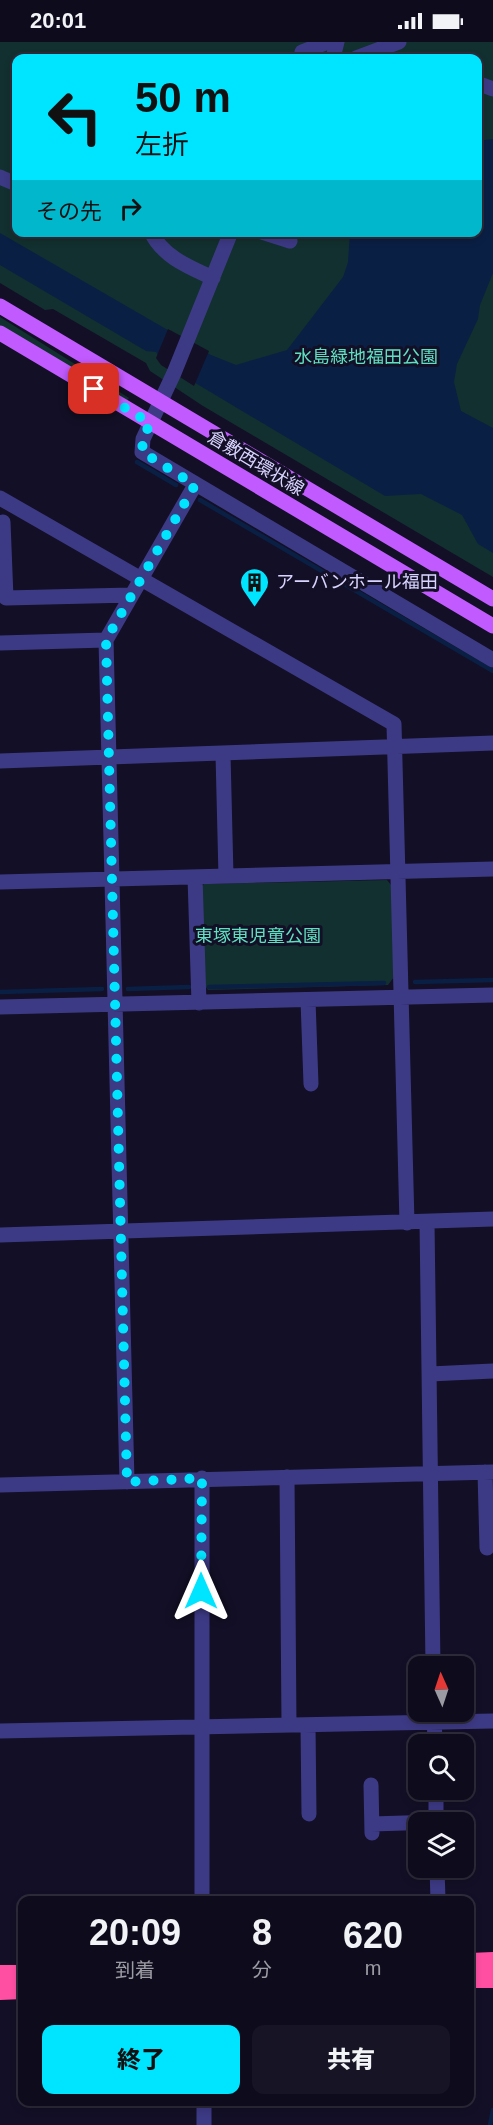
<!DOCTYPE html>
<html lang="ja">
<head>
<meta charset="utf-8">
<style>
  :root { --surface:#0e0b1c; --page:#171425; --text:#f1f3f6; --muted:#9b9ba3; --line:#2e2b3b; --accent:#00e5ff }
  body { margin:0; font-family:Arial,"Noto Sans JP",sans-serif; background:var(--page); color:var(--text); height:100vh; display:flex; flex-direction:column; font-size:22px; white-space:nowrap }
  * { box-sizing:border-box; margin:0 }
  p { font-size:20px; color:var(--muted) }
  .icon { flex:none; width:33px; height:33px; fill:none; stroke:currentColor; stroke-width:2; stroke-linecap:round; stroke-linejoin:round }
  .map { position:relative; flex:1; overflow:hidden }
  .panel { position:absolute; left:18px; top:1854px; width:456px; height:210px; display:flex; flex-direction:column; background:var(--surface); border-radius:12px; box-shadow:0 3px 9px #0003,0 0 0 2px var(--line) }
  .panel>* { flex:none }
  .banner { position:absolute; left:12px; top:12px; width:470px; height:183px; border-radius:12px; box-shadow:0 3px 9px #0003,0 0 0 2px var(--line); background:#00e5ff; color:#111; overflow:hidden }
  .needle { width:39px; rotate:357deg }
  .buttons { position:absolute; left:408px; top:1614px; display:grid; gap:12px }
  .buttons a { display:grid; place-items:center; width:66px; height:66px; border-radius:12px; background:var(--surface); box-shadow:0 3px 9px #0003,0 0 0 2px var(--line); font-size:30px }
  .pin { position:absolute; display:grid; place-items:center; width:51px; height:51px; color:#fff; margin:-26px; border-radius:12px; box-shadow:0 3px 9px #0006 }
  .me { position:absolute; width:66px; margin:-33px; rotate:0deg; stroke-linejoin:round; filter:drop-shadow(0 0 4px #0008) }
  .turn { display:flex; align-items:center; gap:21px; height:126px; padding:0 24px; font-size:27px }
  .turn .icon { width:78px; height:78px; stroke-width:2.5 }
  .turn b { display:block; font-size:42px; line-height:51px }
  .then { display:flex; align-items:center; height:57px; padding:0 24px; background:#0003; gap:12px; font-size:22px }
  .eta { display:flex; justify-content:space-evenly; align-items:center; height:102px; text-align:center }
  .eta b { font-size:36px; font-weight:800; line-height:42px }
  .action { display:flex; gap:12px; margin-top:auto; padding:12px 24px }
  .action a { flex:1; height:69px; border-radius:12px; background:var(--accent); color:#111; font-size:24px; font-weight:800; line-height:69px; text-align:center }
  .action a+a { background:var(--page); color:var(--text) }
  .status { display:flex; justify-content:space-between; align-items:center; height:42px; padding:0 30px; background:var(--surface); direction:ltr }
  .status svg { height:16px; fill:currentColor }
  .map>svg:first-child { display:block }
  .green { fill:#12302f; fill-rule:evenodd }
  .water { fill:#0a1f44 }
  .pier { fill:#130f26 }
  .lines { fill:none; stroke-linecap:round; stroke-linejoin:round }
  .stream { stroke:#0a1f44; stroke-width:4.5 }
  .minor { stroke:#3d3a85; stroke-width:15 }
  .major { stroke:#c25bff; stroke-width:15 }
  .highway { stroke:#ff4fa3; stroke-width:18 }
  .route { stroke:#00e5ff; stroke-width:10; stroke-dasharray:0 18 }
  .labels { text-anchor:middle; stroke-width:6; stroke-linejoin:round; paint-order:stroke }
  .park-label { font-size:18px; fill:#5fe0c0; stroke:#130f26 }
  .street-label { font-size:18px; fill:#d9d4ff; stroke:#130f26 }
  .poi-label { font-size:18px; fill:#d9d4ff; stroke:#130f26; text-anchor:start }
</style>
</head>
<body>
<div class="status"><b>20:01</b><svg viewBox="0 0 49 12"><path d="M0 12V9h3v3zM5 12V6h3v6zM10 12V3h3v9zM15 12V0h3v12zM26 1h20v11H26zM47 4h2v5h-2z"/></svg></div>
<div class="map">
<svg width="493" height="2083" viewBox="0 0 493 2083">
  <rect width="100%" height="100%" fill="#130f26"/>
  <!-- green -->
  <path class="green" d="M0,0H493V535L203,364L150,329L146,321L53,267L45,268L0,241ZM16,16H477V190H16Z
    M0,275L129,356L126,360L0,284Z
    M387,838L392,844L394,935L388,943L208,948L203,941L199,848L204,842Z"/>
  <!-- water -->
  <path class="water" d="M493,97V231L480,263L478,277L457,322L454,340L461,369L493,386V511L478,502L462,473L421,452L385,454L197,342L163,320L156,310L146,309L0,223V191L211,313L236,323L287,308L343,235L348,220L350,191L477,190V99Z"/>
  <!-- pier -->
  <path class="pier" d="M168,287L209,309L194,344L161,323L156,316Z"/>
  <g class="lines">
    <!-- stream -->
    <path class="stream" d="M137,420L176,443
      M200,458L493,629
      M415,940L493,938
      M209,945L384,941
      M128,947L189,945
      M0,950L102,947
      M490,2083L493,2068"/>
    <!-- minor -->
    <path class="minor" d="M302,10L328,0
      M333,16L337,0
      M356,16L399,0
      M477,41L493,47
      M0,135L16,142
      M151,190C163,215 189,225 213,236
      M231,190L174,331L143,397L142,410L493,618
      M262,190L290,199
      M0,456L394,682L407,1181
      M3,480L6,556L131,553
      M0,601L106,598
      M223,712L226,834
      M0,719L493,701
      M195,835L199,961
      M0,840L493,827
      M308,958L311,1042
      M0,965L493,953
      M427,1180L433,1624
      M0,1193L493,1177
      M430,1332L493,1329
      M485,1430L487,1506
      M287,1435L289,1683
      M127,1440L106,598L195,443
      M0,1443L493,1430
      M434,1670L435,1702
      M308,1683L309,1772
      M0,1689L493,1679
      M371,1743L372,1791
      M436,1748V1780
      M372,1782L436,1780
      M437,1826L438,1858
      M202,1858V1436
      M204,2060V2083"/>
    <!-- major -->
    <path class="major" d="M0,264L493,557
      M0,291L493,584"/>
    <!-- highway -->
    <path class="highway" d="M470,1920L493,1919
      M0,1932H22
      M470,1937H493
      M0,1949L22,1948"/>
  </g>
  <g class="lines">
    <!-- route -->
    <path class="route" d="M94,347L150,381L143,397L142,410L195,443L106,598L127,1440L202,1436L201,1549"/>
  </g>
  <!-- icons -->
  <defs>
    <symbol id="building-pin" viewBox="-11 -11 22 30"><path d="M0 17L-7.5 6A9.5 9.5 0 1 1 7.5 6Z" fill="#00e5ff" stroke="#130f26"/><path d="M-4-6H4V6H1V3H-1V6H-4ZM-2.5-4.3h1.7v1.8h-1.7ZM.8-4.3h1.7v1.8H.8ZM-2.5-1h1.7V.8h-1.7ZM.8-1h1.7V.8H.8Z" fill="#111"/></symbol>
  </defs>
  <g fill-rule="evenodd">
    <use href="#building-pin" x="238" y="524" width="33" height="45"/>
  </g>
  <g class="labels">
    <!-- park labels -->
    <g class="park-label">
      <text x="366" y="321">水島緑地福田公園</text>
      <text x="258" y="900">東塚東児童公園</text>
    </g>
    <!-- street labels -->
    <g class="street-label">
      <text transform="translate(256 421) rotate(31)" y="6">倉敷西環状線</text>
    </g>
    <!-- poi labels -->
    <g class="poi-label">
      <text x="276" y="546">アーバンホール福田</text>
    </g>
  </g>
</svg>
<div class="buttons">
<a><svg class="needle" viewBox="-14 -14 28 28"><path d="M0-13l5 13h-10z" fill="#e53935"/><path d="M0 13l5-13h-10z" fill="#9b9ba3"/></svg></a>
<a><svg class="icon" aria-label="search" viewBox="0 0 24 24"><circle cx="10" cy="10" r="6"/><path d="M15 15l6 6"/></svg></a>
<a><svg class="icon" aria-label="layers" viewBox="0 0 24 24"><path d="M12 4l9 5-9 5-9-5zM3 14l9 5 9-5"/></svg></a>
</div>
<div class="pin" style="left:94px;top:347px;background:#d93025"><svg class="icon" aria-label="arrive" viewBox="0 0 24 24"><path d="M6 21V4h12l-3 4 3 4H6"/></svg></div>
<svg class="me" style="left:201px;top:1549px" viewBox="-20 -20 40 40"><path d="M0-17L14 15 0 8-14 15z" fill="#00e5ff" stroke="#fff" stroke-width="4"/></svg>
<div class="banner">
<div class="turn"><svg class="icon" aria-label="left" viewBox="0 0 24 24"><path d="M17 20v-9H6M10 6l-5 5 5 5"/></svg><div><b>50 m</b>左折</div></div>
<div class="then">その先<svg class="icon" aria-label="right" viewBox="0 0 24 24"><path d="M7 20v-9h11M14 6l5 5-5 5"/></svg></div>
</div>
<section class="panel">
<div class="eta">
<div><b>20:09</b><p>到着</p></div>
<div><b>8</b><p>分</p></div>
<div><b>620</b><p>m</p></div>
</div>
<div class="action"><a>終了</a><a>共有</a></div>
</section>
</div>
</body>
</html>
